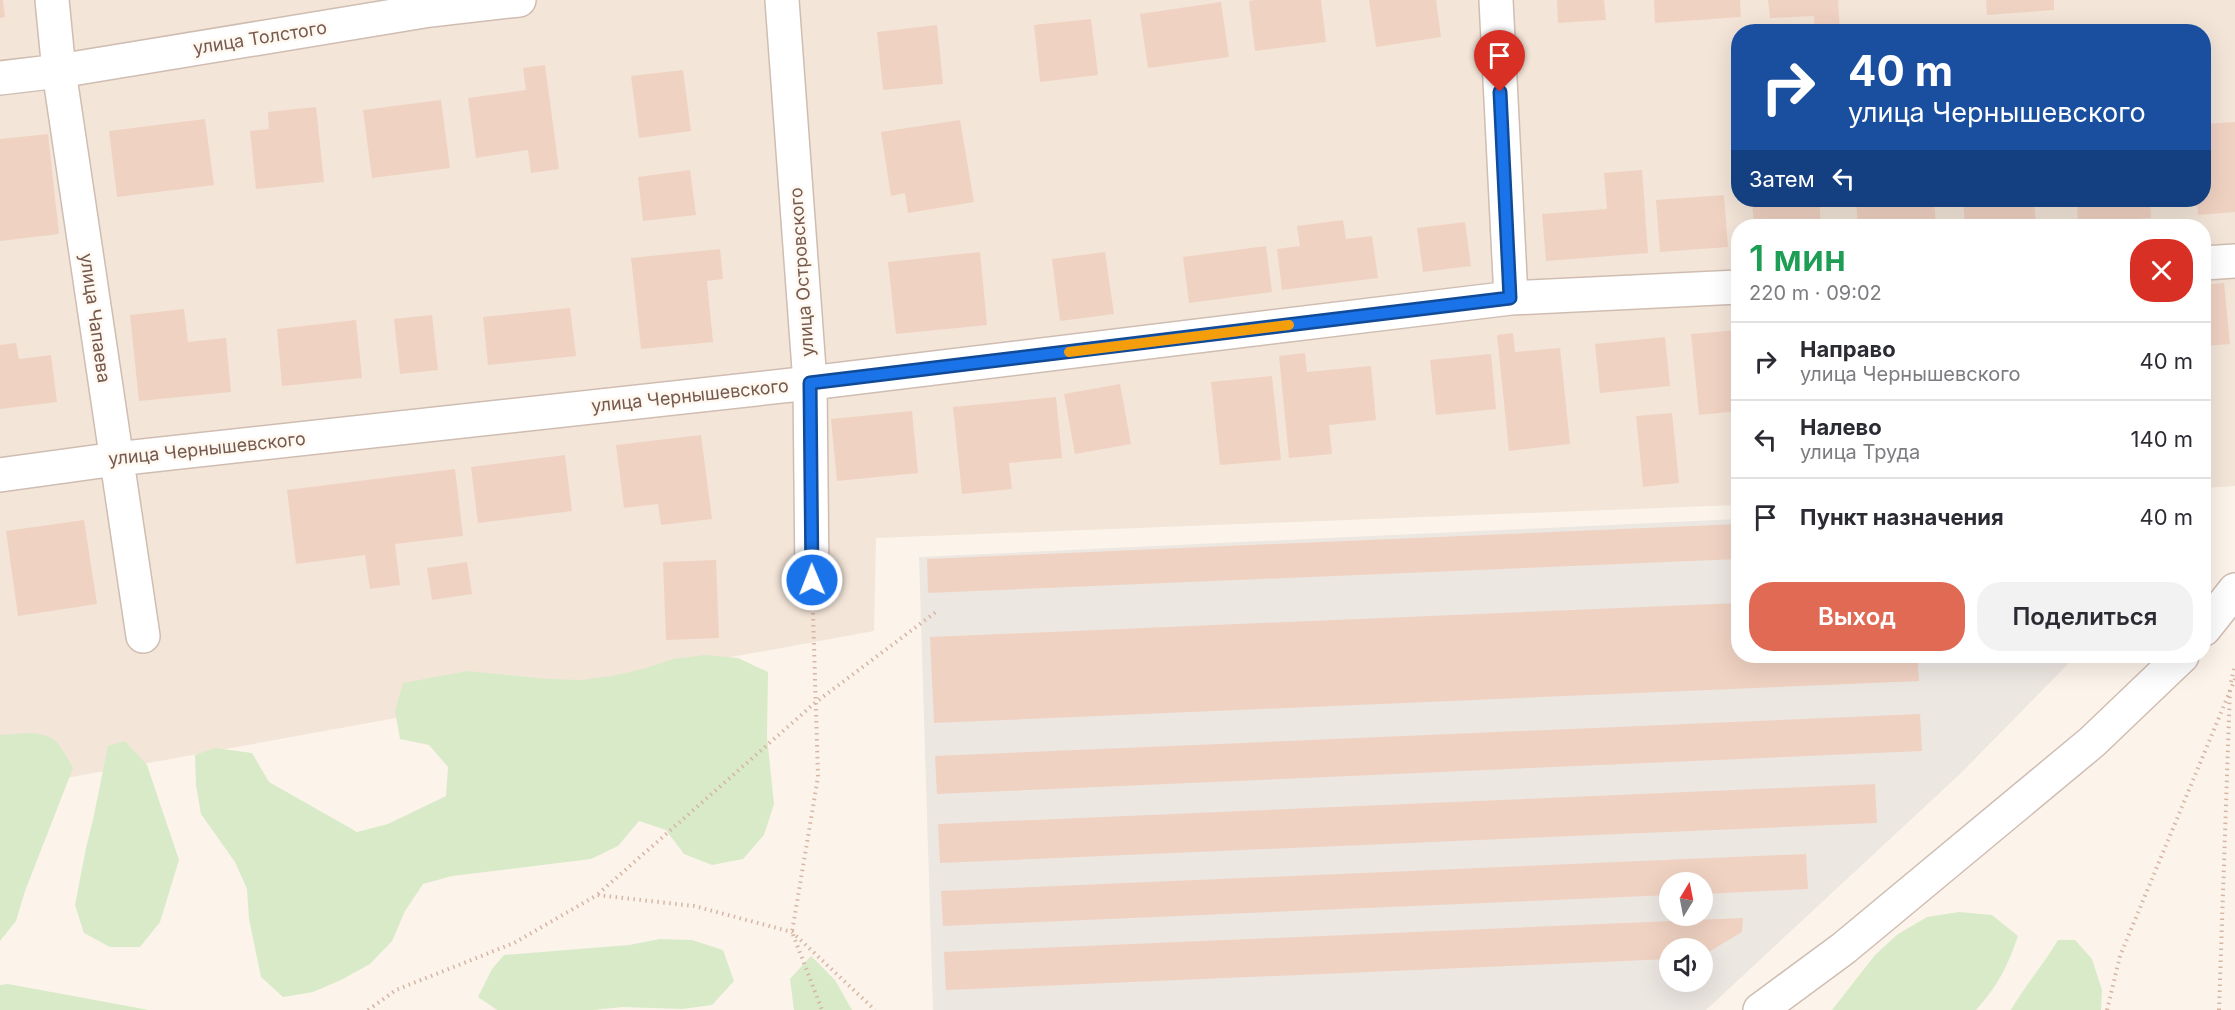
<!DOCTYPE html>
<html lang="ru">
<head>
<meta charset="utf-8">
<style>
  :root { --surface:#fff; --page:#f2f2f3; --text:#2b2b33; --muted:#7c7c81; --line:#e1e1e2; --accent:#e06a54 }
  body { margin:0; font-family:Inter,sans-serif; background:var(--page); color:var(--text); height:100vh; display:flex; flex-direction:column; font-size:22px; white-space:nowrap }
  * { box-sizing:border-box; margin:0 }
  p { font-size:20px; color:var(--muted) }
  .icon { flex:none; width:33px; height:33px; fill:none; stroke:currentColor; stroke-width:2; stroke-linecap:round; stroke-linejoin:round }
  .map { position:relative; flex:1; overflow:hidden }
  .drawer { position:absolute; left:1731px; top:219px; width:480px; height:444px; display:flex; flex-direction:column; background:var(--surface); border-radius:24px; box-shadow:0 6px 24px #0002 }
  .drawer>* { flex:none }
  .banner { position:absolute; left:1731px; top:24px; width:480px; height:183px; border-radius:24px; box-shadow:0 6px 24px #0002; background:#1a4fa0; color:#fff; overflow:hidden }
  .needle { width:39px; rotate:10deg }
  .fabs { position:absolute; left:1659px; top:872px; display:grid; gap:12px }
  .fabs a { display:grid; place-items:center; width:54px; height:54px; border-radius:50%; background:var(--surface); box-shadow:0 6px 24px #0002; font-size:30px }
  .pin { position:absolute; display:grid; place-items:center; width:51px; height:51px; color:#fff; margin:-62px -26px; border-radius:50% 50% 50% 0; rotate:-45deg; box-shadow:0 0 6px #0007 }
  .pin .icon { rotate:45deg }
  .me { position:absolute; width:66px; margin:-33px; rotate:359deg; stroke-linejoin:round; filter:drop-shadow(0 0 4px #0008) }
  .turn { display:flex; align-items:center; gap:21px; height:126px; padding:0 18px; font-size:27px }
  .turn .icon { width:78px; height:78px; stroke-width:2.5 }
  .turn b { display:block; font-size:42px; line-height:51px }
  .then { display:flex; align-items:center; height:57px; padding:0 18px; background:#0003; gap:12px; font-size:22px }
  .round { display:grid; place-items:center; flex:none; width:63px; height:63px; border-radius:24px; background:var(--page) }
  .overview { display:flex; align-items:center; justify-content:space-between; height:102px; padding:0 18px }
  h1 { font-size:36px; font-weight:600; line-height:45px; color:#1e9e55 }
  .button { display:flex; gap:12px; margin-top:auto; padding:12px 18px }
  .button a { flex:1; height:69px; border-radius:24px; background:var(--accent); color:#fff; font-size:24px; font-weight:600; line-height:69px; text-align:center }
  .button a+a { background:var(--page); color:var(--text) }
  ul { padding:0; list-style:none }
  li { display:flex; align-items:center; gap:18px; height:78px; padding:0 18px; border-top:2px solid var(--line) }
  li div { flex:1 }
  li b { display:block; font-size:22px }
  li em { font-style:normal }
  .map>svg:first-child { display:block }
  .residential { fill:#f3e5d8; fill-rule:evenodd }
  .industrial { fill:#ede7e2; fill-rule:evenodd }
  .green { fill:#d8eac8 }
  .building { fill:#f0d2c2 }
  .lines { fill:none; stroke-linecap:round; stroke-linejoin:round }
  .minor-casing { stroke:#d0bdb2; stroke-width:36 }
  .tertiary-casing { stroke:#d0bdb2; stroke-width:36 }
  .path { stroke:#d6b5a5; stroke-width:4; stroke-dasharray:1.5 4.5; stroke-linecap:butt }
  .minor { stroke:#fff; stroke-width:33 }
  .tertiary { stroke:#fff; stroke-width:33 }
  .route-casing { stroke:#114b97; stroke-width:15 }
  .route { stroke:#1a73e8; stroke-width:10 }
  .slow { stroke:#f59e0b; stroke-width:10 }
  .labels { text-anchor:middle; stroke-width:5; stroke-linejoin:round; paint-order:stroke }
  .street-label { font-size:18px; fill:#76594d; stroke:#fef8f0 }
</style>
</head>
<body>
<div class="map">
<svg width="2235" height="1010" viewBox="0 0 2235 1010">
  <rect width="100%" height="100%" fill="#fcf4ea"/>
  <!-- residential -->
  <path class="residential" d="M0,0H2235V486L2204,488V226H1738V505L876,538L874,631L0,790ZM1738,32H2204V200H1738Z"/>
  <!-- industrial -->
  <path class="industrial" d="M1738,519V656H2076L1960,774L1706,1010H933L919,557ZM1670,882H1702V915H1670ZM1670,948H1702V981H1670Z"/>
  <!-- green -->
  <path class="green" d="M705,655L738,658L768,672L767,737L774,804L764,835L743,859L712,865L684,854L666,830L639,821L618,846L591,859L452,876L423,884L405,911L392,941L370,964L341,980L313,992L283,997L261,977L249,919L247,889L235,862L201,814L196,785L195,755L215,748L252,753L269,782L357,832L388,824L446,796L448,767L429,745L400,739L395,711L403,683L468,671L548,679L581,680L612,676L643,669L673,659Z
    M28,733C58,734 59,744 73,768L25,891L16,921L0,941V735Z
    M125,741L147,765L179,860L160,922L140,947H110L84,933L75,905L86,848L93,820L108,746Z
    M1959,912L1992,915L2018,936C2007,968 1998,985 1976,1010H1832L1875,955L1898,934L1927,917Z
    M660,939L692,940L723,950L734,981L712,1005L682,1009L623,1007L593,1010H497L478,997L492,969L504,955L629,945Z
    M2058,940H2075L2092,959L2102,990L2101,1010H2011C2025,986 2043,965 2058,940Z
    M811,956L835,980L852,1010H794L790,979Z
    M8,984L149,1010H0V985Z"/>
  <!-- building -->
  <path class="building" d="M0,0H3L5,17L0,18Z
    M1256,0H1321L1326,42L1255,51L1249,1Z
    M1369,0H1436L1441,37L1376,47Z
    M1557,0H1604L1606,20L1558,23Z
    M1654,0H1740L1741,17L1655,23Z
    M1768,0H1838L1840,32H1815L1814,16L1770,18Z
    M1986,0H2054V10L1987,15Z
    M1221,2L1229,57L1148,68L1140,14Z
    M1091,19L1098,75L1040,82L1034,25Z
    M937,25L943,84L883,90L877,32Z
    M545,65L559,169L531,173L528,150L476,158L468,98L526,90L523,68Z
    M683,70L691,131L639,138L631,76Z
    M441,100L450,168L372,178L363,110Z
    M316,107L324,182L256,189L250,131L269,129L268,112Z
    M205,119L214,185L117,197L109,131Z
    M960,120L974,202L908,213L905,193L891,196L881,132Z
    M2235,122V212L2198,215L2197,200H2204V124Z
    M48,134L59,234L0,241V139Z
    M690,170L696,215L643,221L638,177Z
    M1642,170L1648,253L1546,261L1542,214L1607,209L1604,173Z
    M1724,195L1728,247L1660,252L1656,200Z
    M1752,200H1819L1821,226H1754Z
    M1856,200H1934L1936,226H1858Z
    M1963,200H2034L2036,226H1965Z
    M2077,200H2150L2151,218L2078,223Z
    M1343,220L1346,239L1372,236L1378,278L1282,290L1277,249L1300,246L1297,226Z
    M1465,222L1471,266L1423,272L1417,228Z
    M1266,246L1272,292L1189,303L1183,257Z
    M720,249L723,279L707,281L713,342L641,349L631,258Z
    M980,252L987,325L896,334L888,262Z
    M1105,252L1114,314L1060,321L1052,259Z
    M2224,283L2230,344L2204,346V285Z
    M570,308L576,356L488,365L483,317Z
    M184,309L188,342L226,338L231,392L139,401L130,315Z
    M432,315L438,370L400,374L394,319Z
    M356,320L362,378L282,386L277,329Z
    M1738,330V411L1699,415L1691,334Z
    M1513,333L1515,352L1560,348L1570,444L1509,451L1497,335Z
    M1665,337L1670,386L1600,393L1595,344Z
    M16,343L19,359L51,355L57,402L0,409V345Z
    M1305,353L1307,372L1371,366L1376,420L1329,425L1332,454L1289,458L1279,356Z
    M1491,354L1496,409L1436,415L1430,360Z
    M1272,376L1281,460L1220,465L1211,382Z
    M1120,384L1131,444L1075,454L1064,394Z
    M1056,397L1062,458L1009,463L1012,489L962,494L953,407Z
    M912,411L918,473L837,481L831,419Z
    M1672,413L1679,483L1643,487L1636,416Z
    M701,435L712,519L661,525L658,504L624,508L616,445Z
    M565,455L572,511L478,523L471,467Z
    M455,469L463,536L395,544L400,585L370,589L365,555L296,564L287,490Z
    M84,520L97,604L18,616L6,531Z
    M1738,524V559L928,593L927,559Z
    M716,560L719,638L666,640L663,562Z
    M467,562L472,594L432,600L427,568Z
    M1738,603V656H1917L1919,681L934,723L930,637Z
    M1920,714L1922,751L937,794L935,756Z
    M1875,784L1877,823L940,863L938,824Z
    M1806,854L1808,889L1702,894V882H1670V895L943,926L941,891Z
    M1743,918L1742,932L1702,956V948H1670V959L946,990L944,952Z"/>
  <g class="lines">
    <defs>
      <path id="minor" d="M52,0L59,71L143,636
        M782,0L810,383L812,580
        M1496,0L1511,298
        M0,78L59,71L430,10L519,0
        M2204,263L2235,261
        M0,475L116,459L810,383L1511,298L1738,287"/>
      <path id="tertiary" d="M2204,629L2235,590
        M1760,1010L1844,948L2092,742L2182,656"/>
    </defs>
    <!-- minor casing -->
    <use href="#minor" class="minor-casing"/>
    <!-- tertiary casing -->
    <use href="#tertiary" class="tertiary-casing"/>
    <!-- path -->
    <path class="path" d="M813,613L818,777L792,932L822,1010
      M2231,682L2235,665
      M598,894L816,702L936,612
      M368,1010L396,990L514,943L597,895L694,906L792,932L875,1010
      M2107,1010L2120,956L2235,679
      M2219,1010L2230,689"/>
    <!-- minor -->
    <use href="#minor" class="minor"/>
    <!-- tertiary -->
    <use href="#tertiary" class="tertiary"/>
  </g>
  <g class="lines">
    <defs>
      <path id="route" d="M812,580L810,383L1510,298L1500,92"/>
    </defs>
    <!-- route casing -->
    <use href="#route" class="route-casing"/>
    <!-- route -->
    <use href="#route" class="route"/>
    <!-- slow -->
    <path class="slow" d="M1069,352L1289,325"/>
  </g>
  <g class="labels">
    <!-- street labels -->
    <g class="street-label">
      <text transform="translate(260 38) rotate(-9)" y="6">улица Толстого</text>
      <text transform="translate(802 272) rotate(-94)" y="6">улица Островского</text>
      <text transform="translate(95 318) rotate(82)" y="6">улица Чапаева</text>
      <text transform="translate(690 396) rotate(-6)" y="6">улица Чернышевского</text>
      <text transform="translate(207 449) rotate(-6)" y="6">улица Чернышевского</text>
    </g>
  </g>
</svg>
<div class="fabs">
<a><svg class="needle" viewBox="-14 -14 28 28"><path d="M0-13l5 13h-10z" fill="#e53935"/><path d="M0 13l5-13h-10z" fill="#7c7c81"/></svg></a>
<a><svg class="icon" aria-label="sound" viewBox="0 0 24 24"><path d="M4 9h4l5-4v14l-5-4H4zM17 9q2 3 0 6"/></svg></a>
</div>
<div class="pin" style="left:1500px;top:92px;background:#d93025"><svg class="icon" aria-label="arrive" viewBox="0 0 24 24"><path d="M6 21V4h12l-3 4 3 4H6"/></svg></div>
<svg class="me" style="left:812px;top:580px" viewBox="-20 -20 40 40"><circle r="17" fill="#1a73e8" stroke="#fff" stroke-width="3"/><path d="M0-11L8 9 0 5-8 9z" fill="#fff"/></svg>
<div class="banner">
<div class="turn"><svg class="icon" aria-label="right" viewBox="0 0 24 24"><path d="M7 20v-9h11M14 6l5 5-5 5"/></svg><div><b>40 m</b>улица Чернышевского</div></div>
<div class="then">Затем<svg class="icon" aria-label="left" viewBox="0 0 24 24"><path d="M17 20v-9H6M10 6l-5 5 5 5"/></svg></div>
</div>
<section class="drawer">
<div class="overview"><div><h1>1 мин</h1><p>220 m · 09:02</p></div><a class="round" style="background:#d93025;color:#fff"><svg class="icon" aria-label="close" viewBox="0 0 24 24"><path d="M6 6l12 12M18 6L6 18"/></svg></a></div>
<ul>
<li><svg class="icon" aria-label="right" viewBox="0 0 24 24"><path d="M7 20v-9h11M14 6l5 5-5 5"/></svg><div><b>Направо</b><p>улица Чернышевского</p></div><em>40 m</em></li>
<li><svg class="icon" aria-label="left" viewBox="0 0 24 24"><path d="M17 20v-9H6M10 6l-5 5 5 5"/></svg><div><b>Налево</b><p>улица Труда</p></div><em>140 m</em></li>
<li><svg class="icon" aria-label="arrive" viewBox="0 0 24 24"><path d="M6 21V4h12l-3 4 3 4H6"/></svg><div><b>Пункт назначения</b></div><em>40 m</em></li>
</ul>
<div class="button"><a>Выход</a><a>Поделиться</a></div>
</section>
</div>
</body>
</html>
